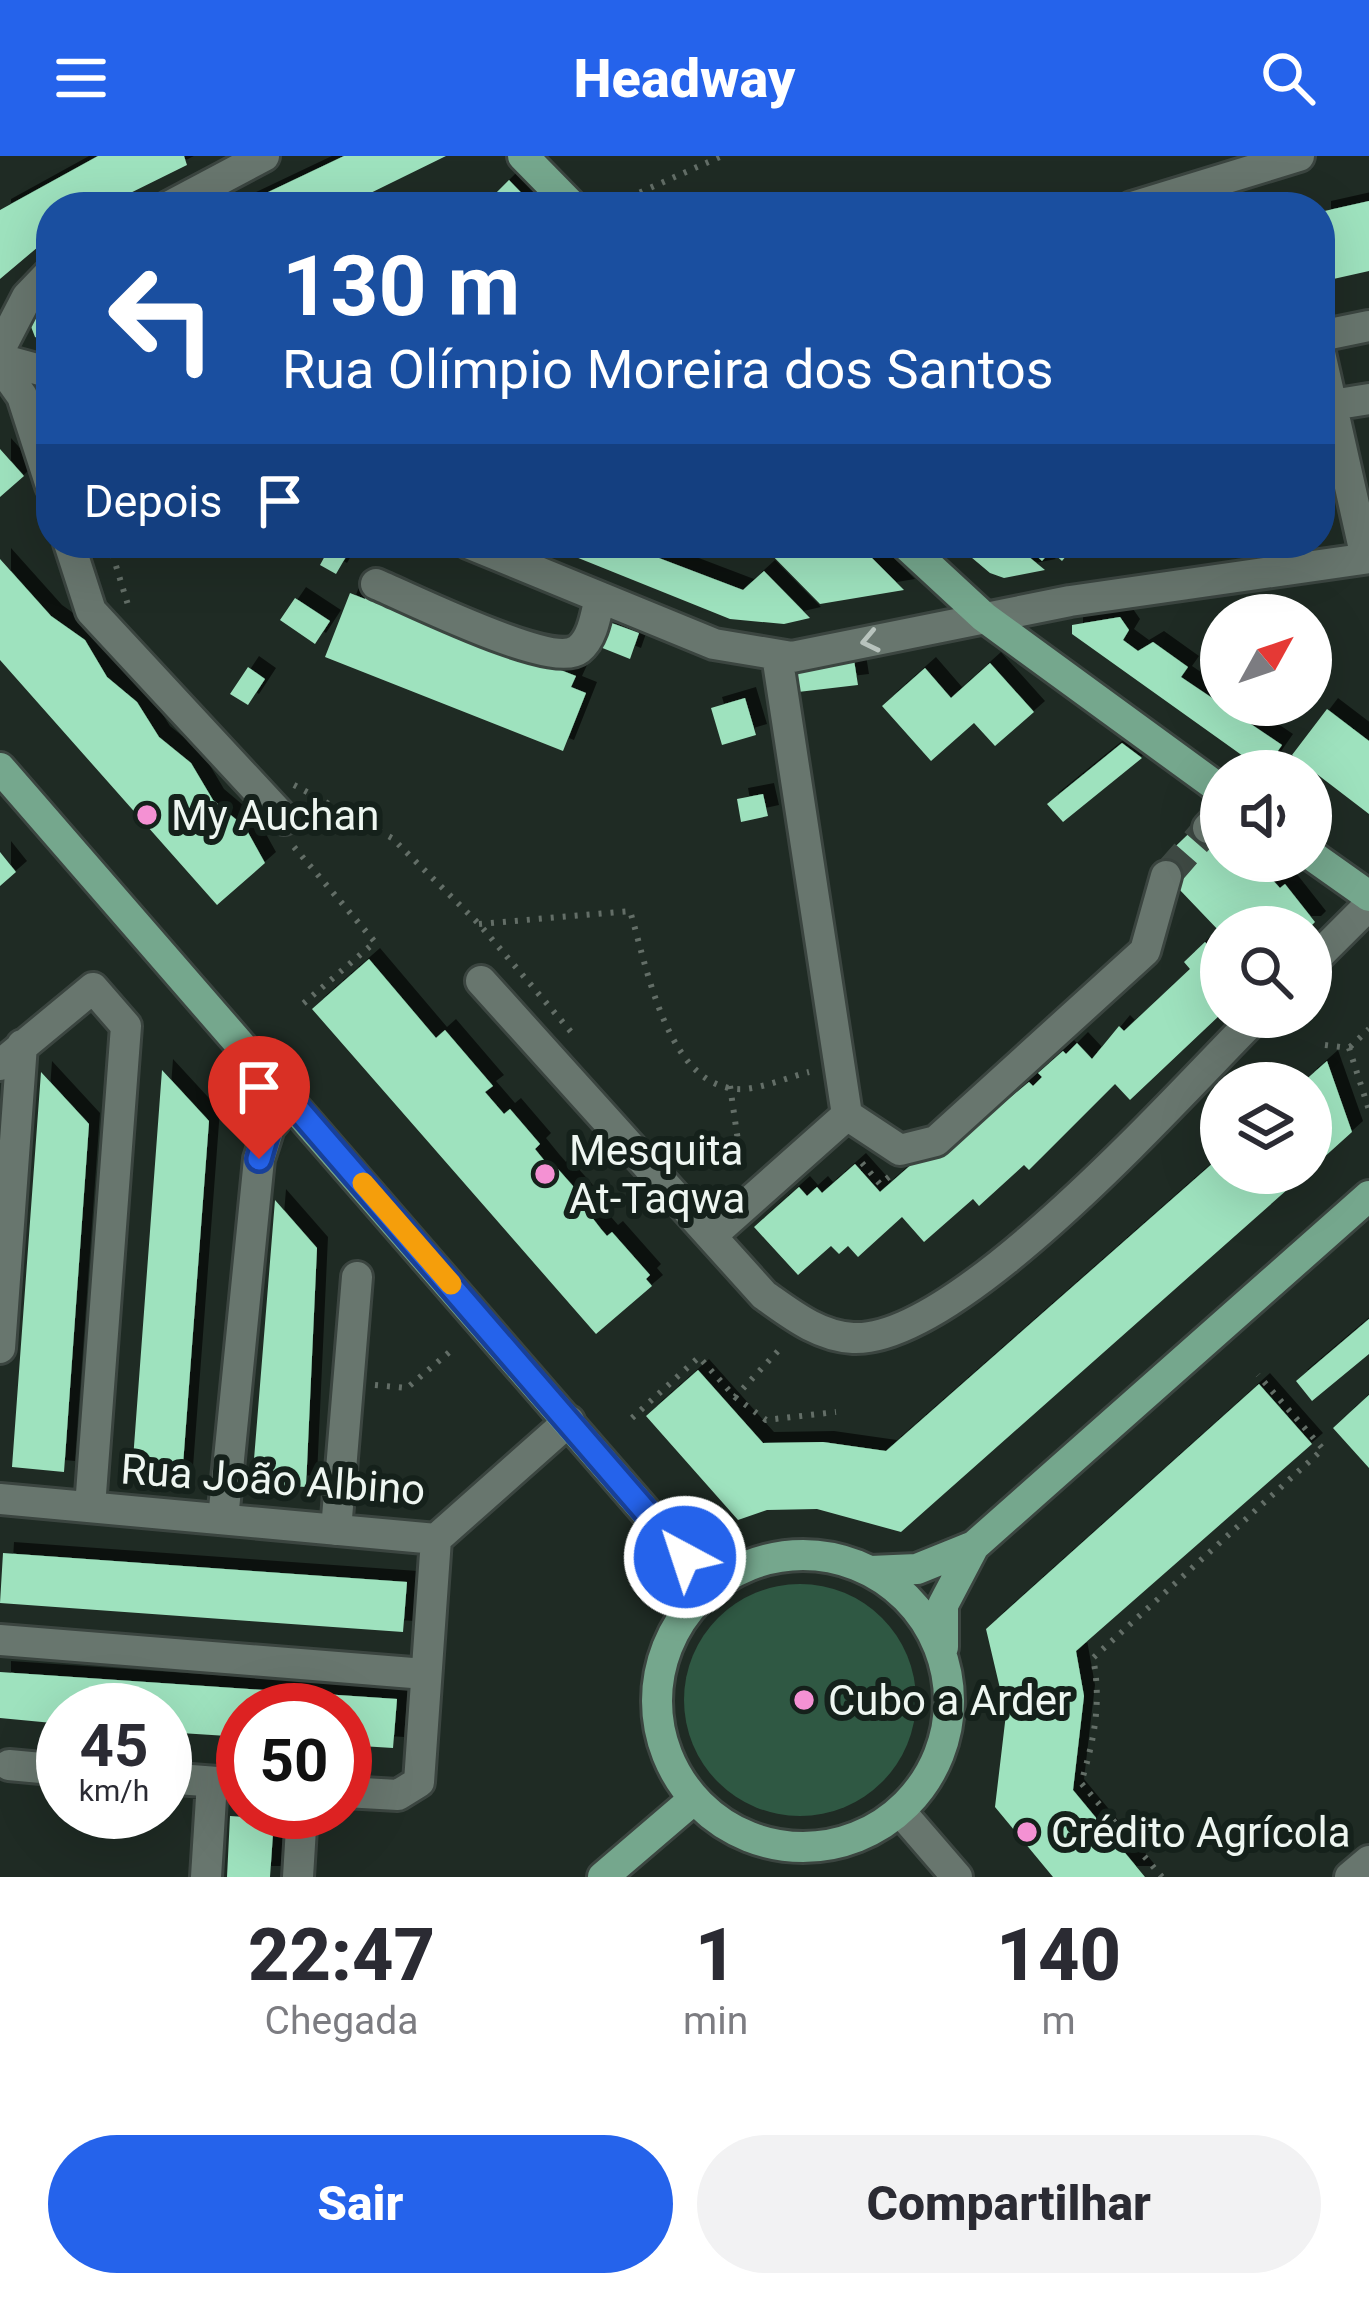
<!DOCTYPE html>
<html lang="pt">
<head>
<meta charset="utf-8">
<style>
  :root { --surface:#fff; --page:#f2f2f3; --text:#2b2b33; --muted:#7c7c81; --accent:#2563eb }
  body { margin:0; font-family:Roboto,sans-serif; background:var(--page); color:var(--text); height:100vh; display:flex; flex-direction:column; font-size:45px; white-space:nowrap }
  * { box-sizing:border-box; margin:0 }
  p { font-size:39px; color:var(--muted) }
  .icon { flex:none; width:66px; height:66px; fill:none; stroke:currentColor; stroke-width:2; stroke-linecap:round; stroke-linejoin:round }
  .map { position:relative; height:1721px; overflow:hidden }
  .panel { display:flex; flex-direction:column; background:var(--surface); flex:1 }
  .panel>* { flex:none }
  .top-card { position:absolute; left:36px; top:36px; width:1299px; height:366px; border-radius:48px; box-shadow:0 12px 48px #0002; background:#1a4fa0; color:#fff; overflow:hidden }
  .needle { width:78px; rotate:50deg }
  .fabs { position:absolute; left:1200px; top:438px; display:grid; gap:24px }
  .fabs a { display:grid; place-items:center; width:132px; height:132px; border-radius:50%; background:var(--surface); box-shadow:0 12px 48px #0002; font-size:60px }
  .speed { position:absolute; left:36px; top:1527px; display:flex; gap:24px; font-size:60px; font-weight:700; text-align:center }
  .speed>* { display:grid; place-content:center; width:156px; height:156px; border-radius:50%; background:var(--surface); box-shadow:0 12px 48px #0002; line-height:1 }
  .speed small { font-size:30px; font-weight:400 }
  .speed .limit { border:18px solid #d22; background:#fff; color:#111 }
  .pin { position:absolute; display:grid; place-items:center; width:102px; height:102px; color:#fff; margin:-123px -51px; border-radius:50% 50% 50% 0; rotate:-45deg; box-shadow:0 0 12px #0007 }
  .pin .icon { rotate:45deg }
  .me { position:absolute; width:132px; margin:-66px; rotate:320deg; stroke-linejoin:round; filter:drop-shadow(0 0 9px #0008) }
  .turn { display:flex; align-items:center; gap:42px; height:252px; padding:0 48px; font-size:54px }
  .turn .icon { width:156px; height:156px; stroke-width:2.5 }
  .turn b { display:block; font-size:84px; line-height:102px }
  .then { display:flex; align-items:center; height:114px; padding:0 48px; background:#0003; gap:24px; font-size:45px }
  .eta { display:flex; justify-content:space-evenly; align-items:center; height:204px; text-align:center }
  .eta b { font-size:72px; font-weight:800; line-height:84px }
  .button { display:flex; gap:24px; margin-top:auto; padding:24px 48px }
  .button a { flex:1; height:138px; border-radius:72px; background:var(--accent); color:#fff; font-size:48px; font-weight:800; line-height:138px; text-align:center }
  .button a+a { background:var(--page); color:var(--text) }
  header { display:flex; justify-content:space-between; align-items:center; height:156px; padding:0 48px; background:var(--accent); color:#fff; font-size:54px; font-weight:800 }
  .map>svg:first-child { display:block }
  .green { fill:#2f5843 }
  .building { fill:#9ee2be; filter:url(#shadow) }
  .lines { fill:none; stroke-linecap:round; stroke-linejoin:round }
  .minor-tunnel { stroke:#3e4943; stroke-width:30; stroke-dasharray:30 15; stroke-linecap:butt }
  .minor-casing { stroke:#3b4540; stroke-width:36 }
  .major-casing { stroke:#3b4540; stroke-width:36 }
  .path { stroke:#636e67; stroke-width:6; stroke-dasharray:3 9; stroke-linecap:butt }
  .minor { stroke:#68766e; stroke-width:30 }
  .major { stroke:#75a78d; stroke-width:30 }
  .oneway { stroke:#b8c3bd }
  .route-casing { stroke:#184099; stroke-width:30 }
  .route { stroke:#2563eb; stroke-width:21 }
  .slow { stroke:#f59e0b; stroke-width:21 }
  .poi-dot { fill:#f491d3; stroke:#15211b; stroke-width:4.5 }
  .labels { text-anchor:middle; stroke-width:12; stroke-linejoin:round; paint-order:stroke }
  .poi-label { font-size:42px; fill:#eef6f1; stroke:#15211b; text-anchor:start }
  .street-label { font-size:42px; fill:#eef6f1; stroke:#15211b }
</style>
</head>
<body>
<header><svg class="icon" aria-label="menu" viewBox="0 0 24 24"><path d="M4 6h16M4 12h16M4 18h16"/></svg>Headway<svg class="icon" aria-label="search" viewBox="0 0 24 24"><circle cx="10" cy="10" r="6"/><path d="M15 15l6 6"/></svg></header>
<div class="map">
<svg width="1369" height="1721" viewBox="0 0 1369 1721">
  <defs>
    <filter id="shadow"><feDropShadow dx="11" dy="-11" stdDeviation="0" flood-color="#0009"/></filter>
  </defs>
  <rect width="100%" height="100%" fill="#1f2b24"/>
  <!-- green -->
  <path class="green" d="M684 1544a116 116 0 1 1 232 0a116 116 0 1 1-232 0Z"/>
  <!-- building -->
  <path class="building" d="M98,0H184L187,9L102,51H51V80L0,123V54Z
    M344,0H446L342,51H237Z
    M509,24L535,51H482Z
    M1369,45V115L1320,126V56Z
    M51,145V188L35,181L30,168Z
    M0,293L24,320L0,341Z
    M332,387H354L336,418L320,409Z
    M541,387H619L623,399L630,391L743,434L764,415L810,462L784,468L730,463Z
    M760,387H857L904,434L820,448Z
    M973,387H1012L1045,414L1004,422L990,417L965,396Z
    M1023,387H1105L1098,394L1092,388L1081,400L1073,392L1062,405L1051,395L1042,405Z
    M0,403L51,460L85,484L107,521L137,546L159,581L191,607L213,644L245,671L265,707L217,749L0,504Z
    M368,435L458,471L453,481L483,493L486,485L576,520L571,531L586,537L563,595L325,501L350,437L365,443Z
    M295,442L330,465L315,488L280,464Z
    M1120,461L1129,474L1123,484L1138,495L1153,486L1188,511L1181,521L1282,589L1264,615L1072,478V469Z
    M609,466L639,477L630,503L600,491Z
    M854,504L858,529L798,536L795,513Z
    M990,507L1034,556L995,590L974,567L931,605L882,550L925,512L951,542Z
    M248,511L265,523L248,549L230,538Z
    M745,542L756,579L722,589L711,552Z
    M1327,553L1369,585V658L1292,599Z
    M1122,587L1142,602L1063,666L1047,648Z
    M763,638L768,660L741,666L737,643Z
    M1201,666L1221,687V705H1255L1280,732L1285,728L1315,766L1310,771H1221V777L1156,709Z
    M0,696L16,716L0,730Z
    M1221,783V858L1130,944L1115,928L1029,1014L1024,1009L979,1050L973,1043L924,1086L902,1061L858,1101L848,1090L839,1098L831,1090L798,1119L754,1071L799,1031L807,1040L817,1031L822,1037L855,1008L880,1036L929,993L937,1002L1029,926L1033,930L1042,921L1038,917L1063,895L1066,898L1077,887L1092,903L1119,870L1124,875L1190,813L1184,806L1205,786L1211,792Z
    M369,803L436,882L445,874L493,930L485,936L504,958L510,953L540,988L535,993L548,1009L555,1017L558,1013L596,1056L591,1060L601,1073L607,1080L612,1076L650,1119L646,1123L652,1130L596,1178L312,853Z
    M1327,905L1352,976L1311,1013V927H1302Z
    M162,914L209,965L182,1322L132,1317Z
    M41,916L89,968L64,1316L12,1311Z
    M1221,1000V1017H1306L901,1376L817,1353L767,1354L738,1364L646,1260L698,1214L763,1287L823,1286L886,1295Z
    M275,1044L317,1092L306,1331L252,1328Z
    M1369,1163V1198L1312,1245L1296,1225Z
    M1259,1228L1312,1288L1076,1495L1084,1540L1073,1634L1145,1721H1053L995,1651L1006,1558L986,1473Z
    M1369,1239V1312L1333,1272Z
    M3,1397L407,1426L403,1476L0,1447Z
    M0,1516L397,1543L393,1592L345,1589V1554H243V1581L165,1576V1554H63V1568L0,1562Z
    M230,1660L274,1663L270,1721H227Z"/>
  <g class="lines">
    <!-- minor-tunnel -->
    <path class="minor-tunnel" d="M1166,720L1208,672"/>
    <defs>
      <path id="minor" d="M168,51L264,0
        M1132,51L1299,0
        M1320,180L1369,170
        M0,193L27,141L51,116
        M1320,197L1366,402
        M0,203L51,217
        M0,209L22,240L51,330
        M1332,249L1369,243
        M69,387L91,455L284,663
        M468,387L714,488L792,501L1070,445L1369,402
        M376,428C410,442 553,514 579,493C593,482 596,458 600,441
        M777,499L847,959L900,994L936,985L1145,795L1166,720
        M1208,672L1221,658
        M1311,807L1369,749
        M481,825L764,1139C791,1158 818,1180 853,1182C959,1187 1179,938 1256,861
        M0,909L93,832L126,870L90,1351
        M711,1080L847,959
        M0,1192L22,889
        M0,1343L436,1383L569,1265
        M223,1363L259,1003L269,972L291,945
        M336,1374L357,1121
        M0,1484L425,1518
        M9,1609L63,1614
        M165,1622L243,1628
        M345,1636L398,1639L419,1626L436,1383
        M900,1655L957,1721
        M206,1721L212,1626
        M298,1721L302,1656
        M1350,1721L1369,1705"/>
      <path id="major" d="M523,0L573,51
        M904,387L984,461L1221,634
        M0,612L711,1431
        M1311,699L1369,740
        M657 1545a146 146 0 1 1 292 0a146 146 0 1 1-292 0Z
        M871,1415L917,1413L974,1390
        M943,1491V1449L974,1390L1369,1040
        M603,1721L694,1643"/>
    </defs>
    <!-- minor casing -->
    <use href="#minor" class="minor-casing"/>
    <!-- major casing -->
    <use href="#major" class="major-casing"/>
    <!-- path -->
    <path class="path" d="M607,51L722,0
      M109,387L128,449
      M294,629L392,682L479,768L572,877
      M294,691L375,786L297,853
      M479,768L630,755C647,810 668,938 745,933C766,931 789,921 809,916
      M1325,889L1349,892L1369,954
      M1350,891L1369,873
      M730,930L742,1012
      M862,1007L880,1028L890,1020
      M375,1229L407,1232L453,1193
      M735,1241L766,1264L836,1256
      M632,1262L699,1201L735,1241L778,1195
      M1162,1721L1081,1627C1094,1584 1102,1547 1093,1502L1323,1293L1258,1219"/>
    <!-- minor -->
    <use href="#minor" class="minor"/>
    <!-- major -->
    <use href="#major" class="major"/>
  </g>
  <!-- one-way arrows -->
  <defs><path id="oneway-chevron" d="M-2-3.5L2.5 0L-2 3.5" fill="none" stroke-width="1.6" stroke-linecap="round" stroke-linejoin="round" transform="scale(3)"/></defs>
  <use class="oneway" href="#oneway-chevron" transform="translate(870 485) rotate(168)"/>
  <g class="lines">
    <defs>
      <path id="route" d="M259,1003L268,972L291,945L685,1401"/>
    </defs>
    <!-- route casing -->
    <use href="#route" class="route-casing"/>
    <!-- route -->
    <use href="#route" class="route"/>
    <!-- slow -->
    <path class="slow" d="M363,1027L451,1128"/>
  </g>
  <!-- markers -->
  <g class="poi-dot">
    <circle cx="147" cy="659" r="12"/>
    <circle cx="545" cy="1018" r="12"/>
    <circle cx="804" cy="1544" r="12"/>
    <circle cx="1027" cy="1676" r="12"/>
  </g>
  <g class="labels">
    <!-- poi labels -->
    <g class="poi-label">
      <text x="171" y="674">My Auchan</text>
      <text x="569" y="1009">Mesquita<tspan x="569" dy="48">At-Taqwa</tspan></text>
      <text x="828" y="1559">Cubo a Arder</text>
      <text x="1051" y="1691">Crédito Agrícola</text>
    </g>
    <!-- street labels -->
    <g class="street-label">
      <text transform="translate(273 1323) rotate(4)" y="15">Rua João Albino</text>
    </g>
  </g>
</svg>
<div class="fabs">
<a><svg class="needle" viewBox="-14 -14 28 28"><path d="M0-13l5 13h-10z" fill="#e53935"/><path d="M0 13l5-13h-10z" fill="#7c7c81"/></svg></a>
<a><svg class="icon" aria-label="sound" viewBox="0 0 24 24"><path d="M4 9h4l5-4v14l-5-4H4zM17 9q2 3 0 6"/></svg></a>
<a><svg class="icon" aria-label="search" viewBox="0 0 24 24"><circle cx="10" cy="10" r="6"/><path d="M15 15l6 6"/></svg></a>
<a><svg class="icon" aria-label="layers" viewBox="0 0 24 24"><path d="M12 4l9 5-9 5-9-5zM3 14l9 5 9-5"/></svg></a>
</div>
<div class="speed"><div>45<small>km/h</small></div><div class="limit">50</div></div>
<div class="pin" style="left:259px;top:1003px;background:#d93025"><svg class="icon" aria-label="arrive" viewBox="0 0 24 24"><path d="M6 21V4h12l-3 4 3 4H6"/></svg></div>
<svg class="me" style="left:685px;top:1401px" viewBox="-20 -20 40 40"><circle r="17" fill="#2563eb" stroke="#fff" stroke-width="3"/><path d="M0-11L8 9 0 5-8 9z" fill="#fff"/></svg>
<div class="top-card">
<div class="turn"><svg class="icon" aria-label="left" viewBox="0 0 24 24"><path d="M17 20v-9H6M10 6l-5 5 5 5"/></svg><div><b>130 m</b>Rua Olímpio Moreira dos Santos</div></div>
<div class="then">Depois<svg class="icon" aria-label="arrive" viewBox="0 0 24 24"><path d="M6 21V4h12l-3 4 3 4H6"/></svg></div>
</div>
</div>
<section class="panel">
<div class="eta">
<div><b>22:47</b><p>Chegada</p></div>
<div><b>1</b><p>min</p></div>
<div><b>140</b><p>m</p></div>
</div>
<div class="button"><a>Sair</a><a>Compartilhar</a></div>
</section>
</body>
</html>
